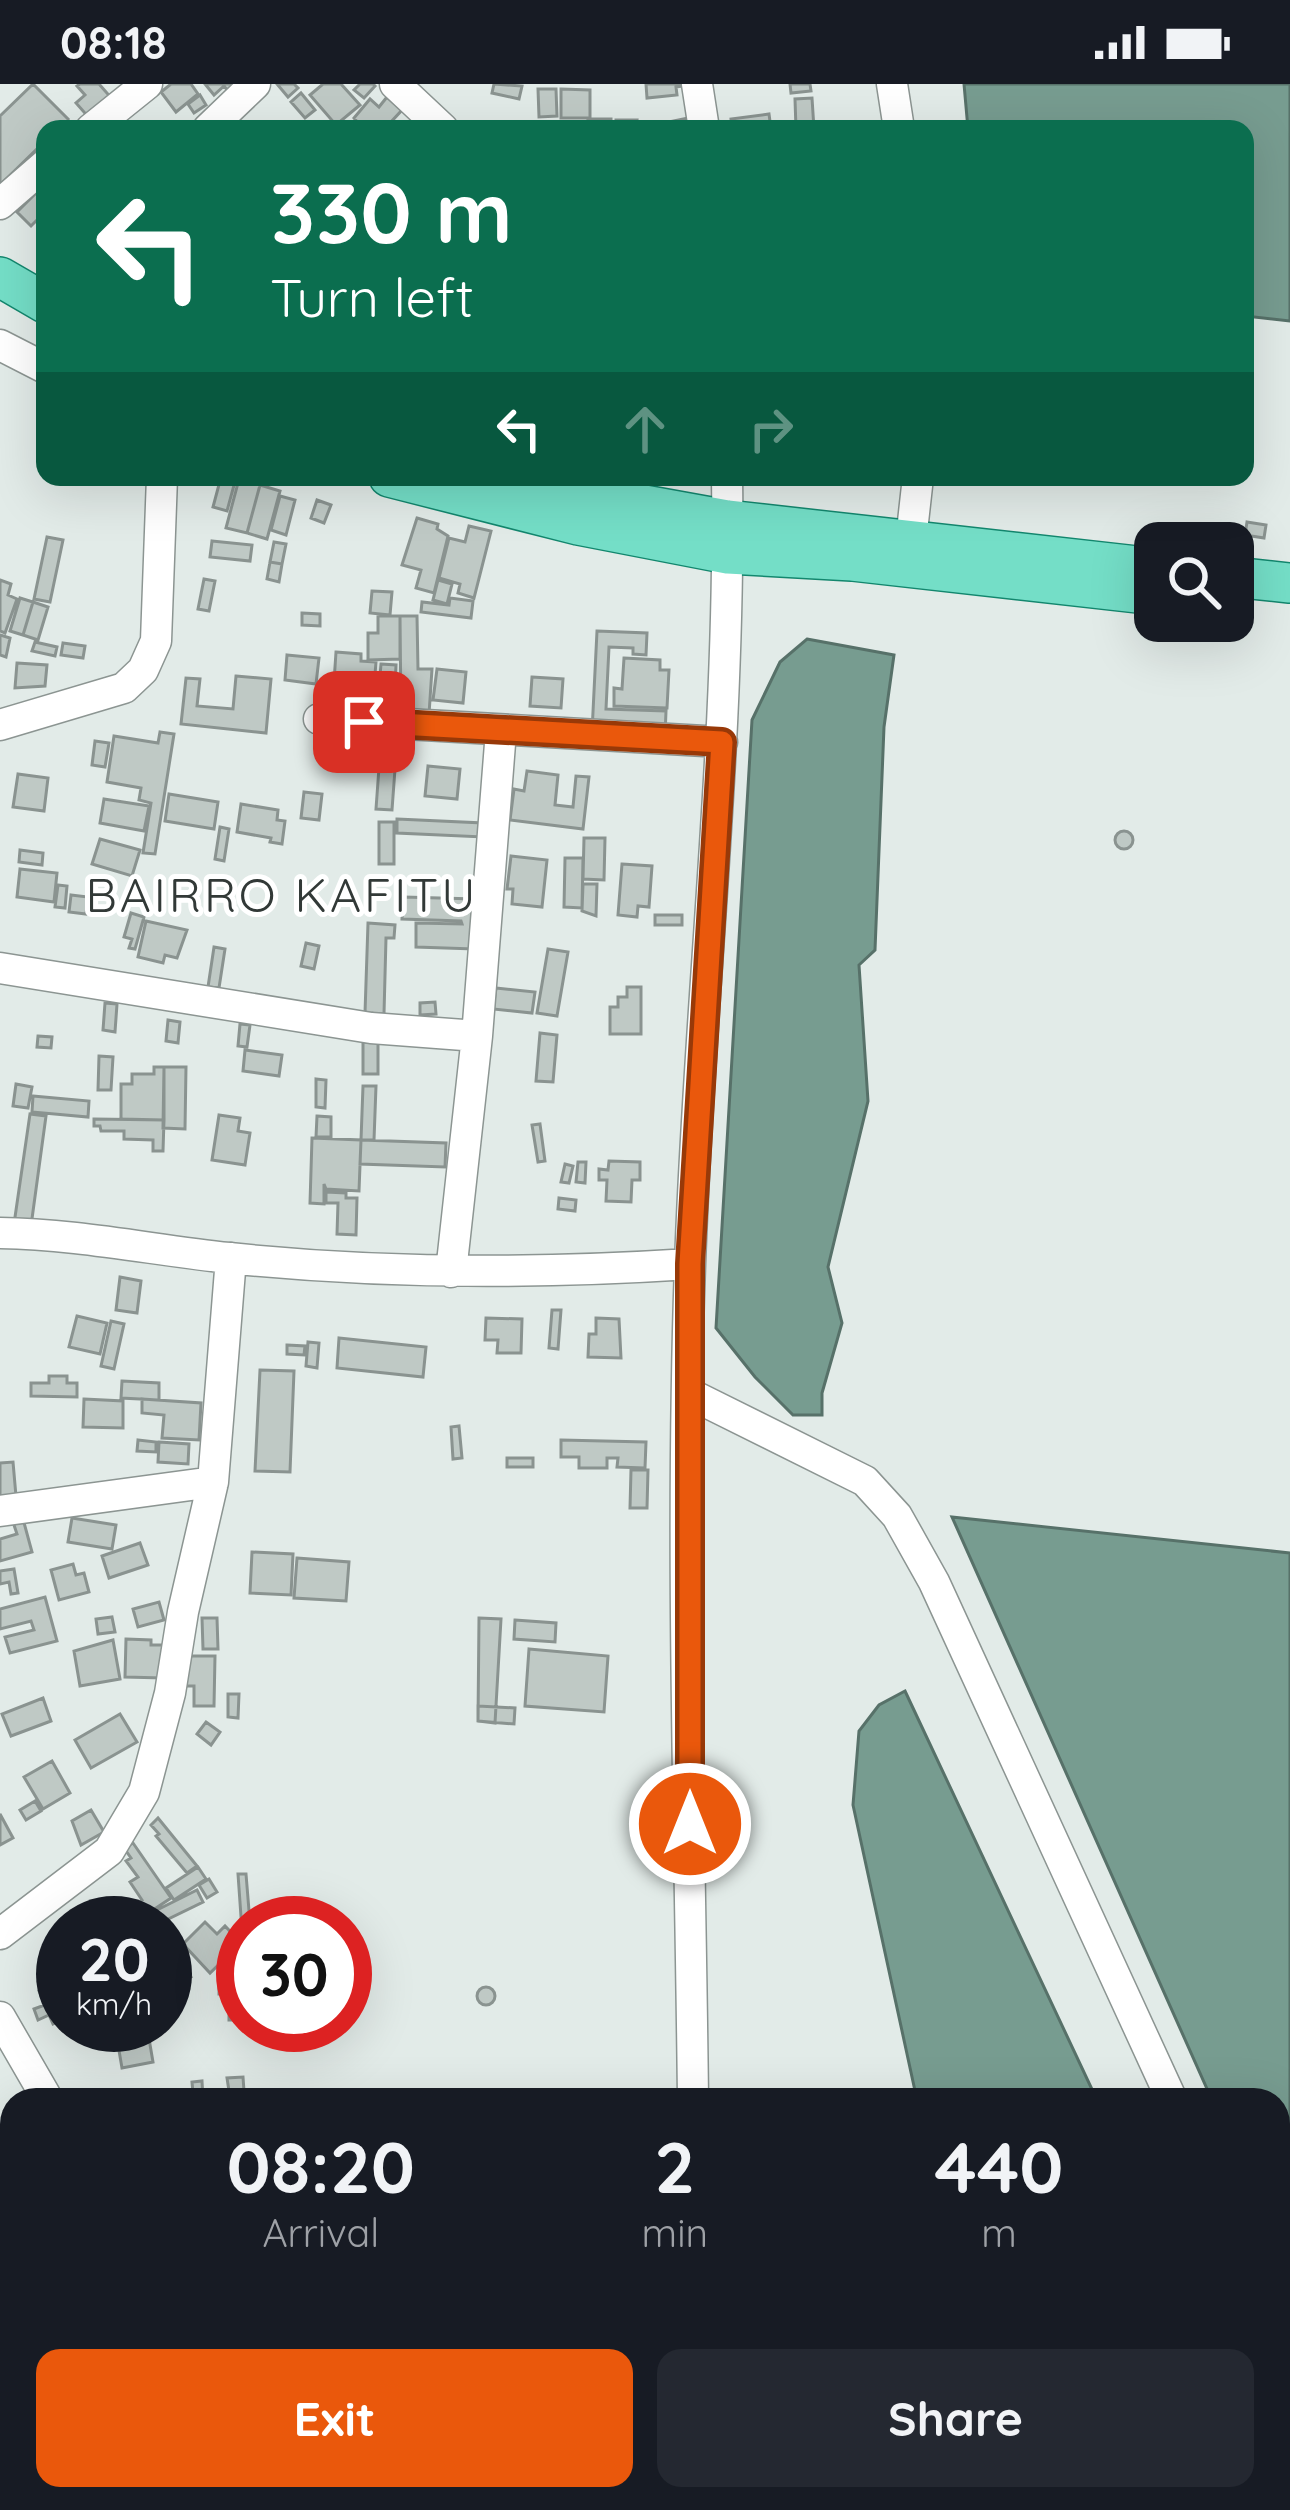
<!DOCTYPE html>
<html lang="en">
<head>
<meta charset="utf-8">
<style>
  :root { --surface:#171b24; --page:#242831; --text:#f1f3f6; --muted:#9ea1a6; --accent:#ea580c }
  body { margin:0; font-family:Quicksand,sans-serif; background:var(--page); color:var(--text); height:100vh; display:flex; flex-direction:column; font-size:45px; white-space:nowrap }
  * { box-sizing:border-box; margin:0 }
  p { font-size:39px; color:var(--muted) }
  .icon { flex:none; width:66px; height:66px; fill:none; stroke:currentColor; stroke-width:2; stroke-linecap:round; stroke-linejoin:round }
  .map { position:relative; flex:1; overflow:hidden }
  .side { position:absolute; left:0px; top:2004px; width:1290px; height:423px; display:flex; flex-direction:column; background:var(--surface); border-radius:36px 36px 0 0; box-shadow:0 12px 48px #0002 }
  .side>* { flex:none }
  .banner { position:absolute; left:36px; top:36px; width:1218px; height:366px; border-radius:24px; box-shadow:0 12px 48px #0002; background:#0b6e4f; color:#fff; overflow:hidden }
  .tools { position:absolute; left:1134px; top:438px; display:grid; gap:24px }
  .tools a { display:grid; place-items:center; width:120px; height:120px; border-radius:24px; background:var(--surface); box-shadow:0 12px 48px #0002; font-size:60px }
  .speed { position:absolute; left:36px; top:1812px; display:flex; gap:24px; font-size:60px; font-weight:700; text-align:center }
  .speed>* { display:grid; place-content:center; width:156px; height:156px; border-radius:50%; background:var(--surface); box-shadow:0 12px 48px #0002; line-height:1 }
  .speed small { font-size:30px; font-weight:400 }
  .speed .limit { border:18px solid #d22; background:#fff; color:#111 }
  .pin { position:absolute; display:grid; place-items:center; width:102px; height:102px; color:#fff; margin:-51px; border-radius:24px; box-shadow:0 6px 18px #0006 }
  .me { position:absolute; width:132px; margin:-66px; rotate:0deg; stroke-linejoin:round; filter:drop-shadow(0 0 9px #0008) }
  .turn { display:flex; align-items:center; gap:42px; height:252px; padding:0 36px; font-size:54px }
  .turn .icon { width:156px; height:156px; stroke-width:2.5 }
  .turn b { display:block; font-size:84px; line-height:102px }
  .lanes { display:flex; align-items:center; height:114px; padding:0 36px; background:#0003; justify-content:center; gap:60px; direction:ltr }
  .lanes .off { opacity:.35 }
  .eta { display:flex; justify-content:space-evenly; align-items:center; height:204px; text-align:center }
  .eta b { font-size:72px; font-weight:700; line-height:84px }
  .button { display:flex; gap:24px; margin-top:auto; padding:24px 36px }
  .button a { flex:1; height:138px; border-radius:24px; background:var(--accent); color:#fff; font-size:48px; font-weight:700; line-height:138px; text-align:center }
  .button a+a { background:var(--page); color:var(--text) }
  .status { display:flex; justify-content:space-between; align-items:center; height:84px; padding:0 60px; background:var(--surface); direction:ltr }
  .status svg { height:33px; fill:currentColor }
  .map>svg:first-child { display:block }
  .green { fill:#abcfc3 }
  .water { fill:#779c90; stroke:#577169; stroke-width:3 }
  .building { fill:#bfc9c5; stroke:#8a9390; stroke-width:3 }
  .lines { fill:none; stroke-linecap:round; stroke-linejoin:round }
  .minor-casing { stroke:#8c9592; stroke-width:33 }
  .major-casing { stroke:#13876e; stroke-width:42 }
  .minor { stroke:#fff; stroke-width:30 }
  .major { stroke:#74dec7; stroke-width:39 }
  .route-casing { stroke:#983908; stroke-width:30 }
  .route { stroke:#ea580c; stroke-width:21 }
  .labels { text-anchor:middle; stroke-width:10; stroke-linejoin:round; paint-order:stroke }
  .quarter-label { font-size:48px; letter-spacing:3px; fill:#323937; stroke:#fff }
</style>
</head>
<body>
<div class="status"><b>08:18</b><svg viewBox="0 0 49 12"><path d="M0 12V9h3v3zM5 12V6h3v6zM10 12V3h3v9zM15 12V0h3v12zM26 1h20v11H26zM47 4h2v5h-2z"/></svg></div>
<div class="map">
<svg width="1290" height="2426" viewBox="0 0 1290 2426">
  <rect width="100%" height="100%" fill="#e2ebe8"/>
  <!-- green -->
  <path class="green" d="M671,2415H825L834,2426H640Z"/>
  <!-- water -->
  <path class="water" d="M964,0H1290V237L1245,232V45H968Z
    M807,555L894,571L884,643L875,866L859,881L868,1017L828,1183L842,1239L822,1309V1331H793L755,1293L716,1244L752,636L780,578Z
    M952,1433L1290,1469V2161L1278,2165V2016H1212Z
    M905,1607L1097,2016H917L853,1721L859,1647L879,1621Z
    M1278,2400L1290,2426H1001L999,2415H1278Z"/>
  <!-- building -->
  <path class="building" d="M33,0L68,35L58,45H45V57L0,101V32Z
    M80,0H99L114,17L91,36L76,19L85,11L77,2Z
    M171,0H191L198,10L176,28L161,8Z
    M205,0H237L228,7L224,2L214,11Z
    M277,0H294L298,4L288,13Z
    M323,0H341L360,21L336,41L310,11Z
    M360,0H373L375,2L364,14L354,6Z
    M494,0L522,2L519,15L492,9Z
    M646,0H683V2L676,3L677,11L647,14Z
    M790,0H810L811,7L791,9Z
    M538,5H556L557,32L539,33Z
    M561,5L590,6V34H561Z
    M301,9L315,26L305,34L291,18Z
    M200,11L206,21L194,29L188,20Z
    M387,13L402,26L391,38L399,45H363L354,34L370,15L379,23Z
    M812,14L814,45H796L795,15Z
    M769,30L771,45H732L731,35Z
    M688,34L690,45H670L669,38Z
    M588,35H611V45H587Z
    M616,36H637L636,45H616Z
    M37,108L45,116V128L31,142L17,128Z
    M221,393L236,394L227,427L213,423Z
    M239,395L260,401L247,449L226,444Z
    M260,401L280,407L267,455L247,449Z
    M280,412L295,416L286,451L271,446Z
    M317,416L331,421L324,439L311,434Z
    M417,434L438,440L437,445L448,452L434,509L416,504L421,486L402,481Z
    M1247,438L1266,441L1264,454L1245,451Z
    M469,442L491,447L474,514L458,509L460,500L439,494L449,454L465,458Z
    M47,453L63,456L50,518L34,515Z
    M212,457L252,461L250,477L210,473Z
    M274,458L286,460L282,480L270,478Z
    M270,478L282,480L279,498L267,495Z
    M204,495L215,497L209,527L198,525Z
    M0,496L11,500L8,511L17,515L5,549L0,547Z
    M438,496L452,500L447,520L433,516Z
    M372,507L392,508L390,531L370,529Z
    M20,514L33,518L23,551L10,547Z
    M450,514L473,517L471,534L421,528L422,518L449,521Z
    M33,518L48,523L38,556L23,551Z
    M302,529L320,530V542L302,541Z
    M378,532H400V575L368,576V549H378Z
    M400,532H417L418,585H432L429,630H401Z
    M1205,545L1226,546L1225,554L1204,552Z
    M597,547L647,549L646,571L633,570V564L609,563L606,625L666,627L665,652L592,648Z
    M0,551L10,554L6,573L0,571Z
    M35,558L57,563L55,572L32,567Z
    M63,559L85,562L83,574L61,571Z
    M336,568L361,570V577L376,578L373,615L333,613Z
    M287,571L319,574L316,600L285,596Z
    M624,574L660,576V586H669L667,624L614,622V604L622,605Z
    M17,579L47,581L45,602L15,604Z
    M381,580L396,581L395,605L379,604Z
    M437,585L466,588L463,619L433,616Z
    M236,592L271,595L266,649L181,640L186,594L200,595L197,622L233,625Z
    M532,593L563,595L561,624L530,622Z
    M160,648L174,650L155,770L143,769L151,719L139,716L141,704L107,698L114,652L158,659Z
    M381,656L397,658L392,726L376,725Z
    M95,657L109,659L105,683L92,681Z
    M428,682L460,685L457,715L425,712Z
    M527,687L558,691L555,721L573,723L576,692L589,693L583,745L510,736L514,705L524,707Z
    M18,690L48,694L44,727L13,723Z
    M304,708L322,710L319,736L301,734Z
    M169,710L218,718L214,745L165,737Z
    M104,715L149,722L144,747L100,739Z
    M241,720L278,726L277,736L285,737L282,760L270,758L271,754L237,748Z
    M397,735L483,739V753L397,749Z
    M379,738H394V780H379Z
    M220,743L229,745L224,777L215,775Z
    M1115 756a9 9 0 1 1 18 0a9 9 0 1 1-18 0Z
    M584,754H605L604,796L583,795Z
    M100,755L140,766L132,792L92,780Z
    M20,766L43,769L42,781L19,778Z
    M511,772L547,776L542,823L512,820L513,805H507Z
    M565,774H583L582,824L564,823Z
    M622,780L652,782L649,823L638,822L637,833L618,831Z
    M20,785L57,789L54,818L17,813Z
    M583,800H597L596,832L582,827Z
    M58,801L67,802L65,824L55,823Z
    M71,811L88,813L86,830L69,828Z
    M403,813L475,815L474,865L416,863V839L462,840L461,837L402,835Z
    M131,829L144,833L135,865L129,864L132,855L124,853Z
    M655,831H682V841H655Z
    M146,837L187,846L177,874L165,871L163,879L138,873Z
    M368,839L395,841L394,854H386L384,930L365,929Z
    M306,859L319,862L314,885L301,882Z
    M214,863L225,865L219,904L208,903Z
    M548,865L568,868L557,932L537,929Z
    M627,903H641V950H610V923H618V913H627Z
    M496,904L535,908L532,929L493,925Z
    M435,918L436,930L420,931V919Z
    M105,919L117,920L115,948L103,946Z
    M168,936L180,938L178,959L166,957Z
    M240,940L250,941L247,963L238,962Z
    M540,949L557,951L553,998L536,997Z
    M38,952L52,953L51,964L37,963Z
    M363,958H378V990H363Z
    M245,966L282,971L279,992L243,987Z
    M99,972L113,973L111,1006H98Z
    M154,983H164V1036L121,1035V1000H132V990H154Z
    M164,983H186L185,1045L163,1044Z
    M316,995L326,996L325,1024L316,1023Z
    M16,1000L32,1003L28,1024L13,1022Z
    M363,1002H376L374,1056H361Z
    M33,1012L89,1017L88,1033L32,1028Z
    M30,1030L46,1032L31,1142L14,1140Z
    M219,1031L240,1034L238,1047L250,1049L245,1081L212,1076Z
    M317,1032L331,1033V1053H316Z
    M94,1035L164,1036L163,1067H153V1056L124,1055V1047H101L100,1042H94Z
    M540,1040L545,1077L538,1078L532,1041Z
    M312,1054L361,1056L359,1107L326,1105L324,1100V1120L310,1119Z
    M361,1056L446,1059L445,1083L360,1080Z
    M609,1077L640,1078V1096H632L631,1118L606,1117L607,1096H599V1085L608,1086Z
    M578,1078H586L585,1099L576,1098Z
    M565,1080L573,1082L569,1099L561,1098Z
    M326,1108L346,1109V1114H357L356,1151L337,1150L338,1119H326Z
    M559,1114L576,1116L575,1127L558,1125Z
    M120,1193L141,1197L137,1229L116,1226Z
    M552,1226H561L558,1265L549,1264Z
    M77,1232L107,1239L100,1270L69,1263Z
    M486,1234L522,1235L521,1269H497L498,1256H485Z
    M596,1234L619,1235L621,1274L588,1273L589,1250H596Z
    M111,1237L124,1240L114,1285L101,1282Z
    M339,1254L426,1263L423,1293L337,1284Z
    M308,1258L319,1259L317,1284L306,1282Z
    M287,1261L305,1262L304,1271L287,1270Z
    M260,1286L294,1287L290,1388L255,1387Z
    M49,1292H67V1299H77V1313L31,1312V1299H49Z
    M122,1297L159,1299V1316L121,1314Z
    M84,1315L123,1317V1344L83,1343Z
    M142,1315L201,1319L199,1356L162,1354L164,1331L142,1329Z
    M459,1342L462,1374L453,1375L451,1343Z
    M138,1356L156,1358V1368L137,1367Z
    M561,1356L646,1358L645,1384L617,1383L618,1374H607V1384H579V1373H561Z
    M159,1358L189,1360L188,1380L158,1378Z
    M507,1374H533V1383H507Z
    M13,1378L16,1412L0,1413V1379Z
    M631,1386H648L647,1424H630Z
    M72,1434L116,1441L112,1465L68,1458Z
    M23,1435L32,1468L0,1477V1455L17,1450L13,1438Z
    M140,1459L148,1481L109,1494L102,1472Z
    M252,1468L293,1470L291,1511L250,1509Z
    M297,1474L349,1478L346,1517L294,1514Z
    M73,1480L76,1491L84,1489L89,1508L59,1516L51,1486Z
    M14,1485L18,1509L11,1510L9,1498L0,1500V1487Z
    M45,1513L57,1557L10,1569L5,1553L34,1546L31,1537L0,1545V1525Z
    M159,1518L164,1536L138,1543L133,1525Z
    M112,1533L115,1548L98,1550L96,1535Z
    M202,1534H217L218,1565H203Z
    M479,1534L501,1535L495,1639L478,1637Z
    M515,1536L556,1539L555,1558L514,1555Z
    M126,1555L151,1556V1561H164L163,1594L125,1593Z
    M113,1556L120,1595L80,1602L74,1567Z
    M529,1565L608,1572L604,1628L525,1622Z
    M182,1572H215L214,1622H194V1602H181Z
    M228,1610H239L238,1634L228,1633Z
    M43,1614L51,1637L11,1652L2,1630Z
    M478,1622L515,1624L514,1640L478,1637Z
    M120,1630L137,1658L91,1684L75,1656Z
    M206,1638L220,1648L211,1661L197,1650Z
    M52,1677L70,1709L43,1725L24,1693Z
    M35,1717L41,1727L26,1736L20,1726Z
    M91,1726L104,1748L81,1761L72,1737Z
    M0,1730L13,1754L0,1761Z
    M158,1734L197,1782L187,1789L156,1752L159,1750L151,1741Z
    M133,1759L171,1814L150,1828L146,1822L138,1827L134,1821L142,1816L130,1798L138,1793L126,1777L131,1774L124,1764Z
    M198,1783L206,1795L174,1816L166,1804Z
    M238,1790H246L250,1839H243V1861Z
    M209,1795L217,1808L207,1814L199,1801Z
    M197,1806L203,1818L160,1839H139L137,1836Z
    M205,1838L217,1850L225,1842L241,1859L210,1889L183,1860Z
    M181,1868L191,1893L170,1901L165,1875Z
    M58,1891L63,1897V1935L53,1940L49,1931L38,1936L34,1925L45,1921L39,1907L43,1905L41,1898Z
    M219,1900L241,1901V1936H229V1910H219Z
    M477 1912a9 9 0 1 1 18 0a9 9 0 1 1-18 0Z
    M147,1943L153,1978L122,1984L116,1949Z
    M243,1993L244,2007H229L227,1994Z
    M202,1997L203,2016H182V2010L193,2009L192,1998Z
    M3,2163L12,2180V2210L5,2214L0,2206Z"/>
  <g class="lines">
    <defs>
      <path id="minor" d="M395,0L443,45
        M697,0L704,45
        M892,0L899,45
        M91,45L147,0
        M208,45L255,0
        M0,120L45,81
        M0,261L45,284
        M911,456L918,393
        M319,635L722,658
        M0,641L124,604L143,586L156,557L162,393
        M0,884L371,944L477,952
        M0,1149C77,1150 153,1166 229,1174C383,1190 536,1190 690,1180
        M451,1188L477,952L501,647
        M688,1309L865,1397L897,1432L934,1498L1172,2016
        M0,1427L213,1398
        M0,1850L109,1767L144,1708L170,1609L183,1528L213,1398L231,1174
        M0,1933L48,2016
        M693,2016C690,1738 680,1459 690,1181C699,918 731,656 727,393
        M1278,2247L1290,2273
        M0,2335L12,2331
        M848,2415L858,2426
        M97,2426L100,2415"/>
      <path id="major" d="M0,193L45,219
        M389,393L578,441L728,470L852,477L1155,511
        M490,393L727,436L1155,484
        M1233,493L1290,499"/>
    </defs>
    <!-- minor casing -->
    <use href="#minor" class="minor-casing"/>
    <!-- major casing -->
    <use href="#major" class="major-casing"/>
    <!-- minor -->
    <use href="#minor" class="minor"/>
    <!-- major -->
    <use href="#major" class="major"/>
  </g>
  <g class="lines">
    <defs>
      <path id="route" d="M364,638L722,658L690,1180V1740"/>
    </defs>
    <!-- route casing -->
    <use href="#route" class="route-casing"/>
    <!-- route -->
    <use href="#route" class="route"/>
  </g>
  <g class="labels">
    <!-- quarter labels -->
    <g class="quarter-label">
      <text x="282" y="828">BAIRRO KAFITU</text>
    </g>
  </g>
</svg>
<div class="tools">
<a><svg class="icon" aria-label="search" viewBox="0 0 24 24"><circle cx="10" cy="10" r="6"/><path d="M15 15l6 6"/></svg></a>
</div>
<div class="speed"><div>20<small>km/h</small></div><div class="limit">30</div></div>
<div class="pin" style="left:364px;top:638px;background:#d93025"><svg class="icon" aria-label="arrive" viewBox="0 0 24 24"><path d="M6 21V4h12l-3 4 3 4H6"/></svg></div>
<svg class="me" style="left:690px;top:1740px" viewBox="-20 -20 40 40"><circle r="17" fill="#ea580c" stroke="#fff" stroke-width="3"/><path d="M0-11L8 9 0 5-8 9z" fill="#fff"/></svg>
<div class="banner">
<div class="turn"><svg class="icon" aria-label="left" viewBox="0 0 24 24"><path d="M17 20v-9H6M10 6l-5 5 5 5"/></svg><div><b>330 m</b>Turn left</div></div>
<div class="lanes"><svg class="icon" aria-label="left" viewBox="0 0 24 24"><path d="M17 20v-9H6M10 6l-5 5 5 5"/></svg><svg class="icon off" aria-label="ahead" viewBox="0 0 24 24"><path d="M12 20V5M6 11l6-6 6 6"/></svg><svg class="icon off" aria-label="right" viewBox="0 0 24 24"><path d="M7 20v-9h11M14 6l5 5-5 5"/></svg></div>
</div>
<section class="side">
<div class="eta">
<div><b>08:20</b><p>Arrival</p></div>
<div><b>2</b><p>min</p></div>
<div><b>440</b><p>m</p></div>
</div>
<div class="button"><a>Exit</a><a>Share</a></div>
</section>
</div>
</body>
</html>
